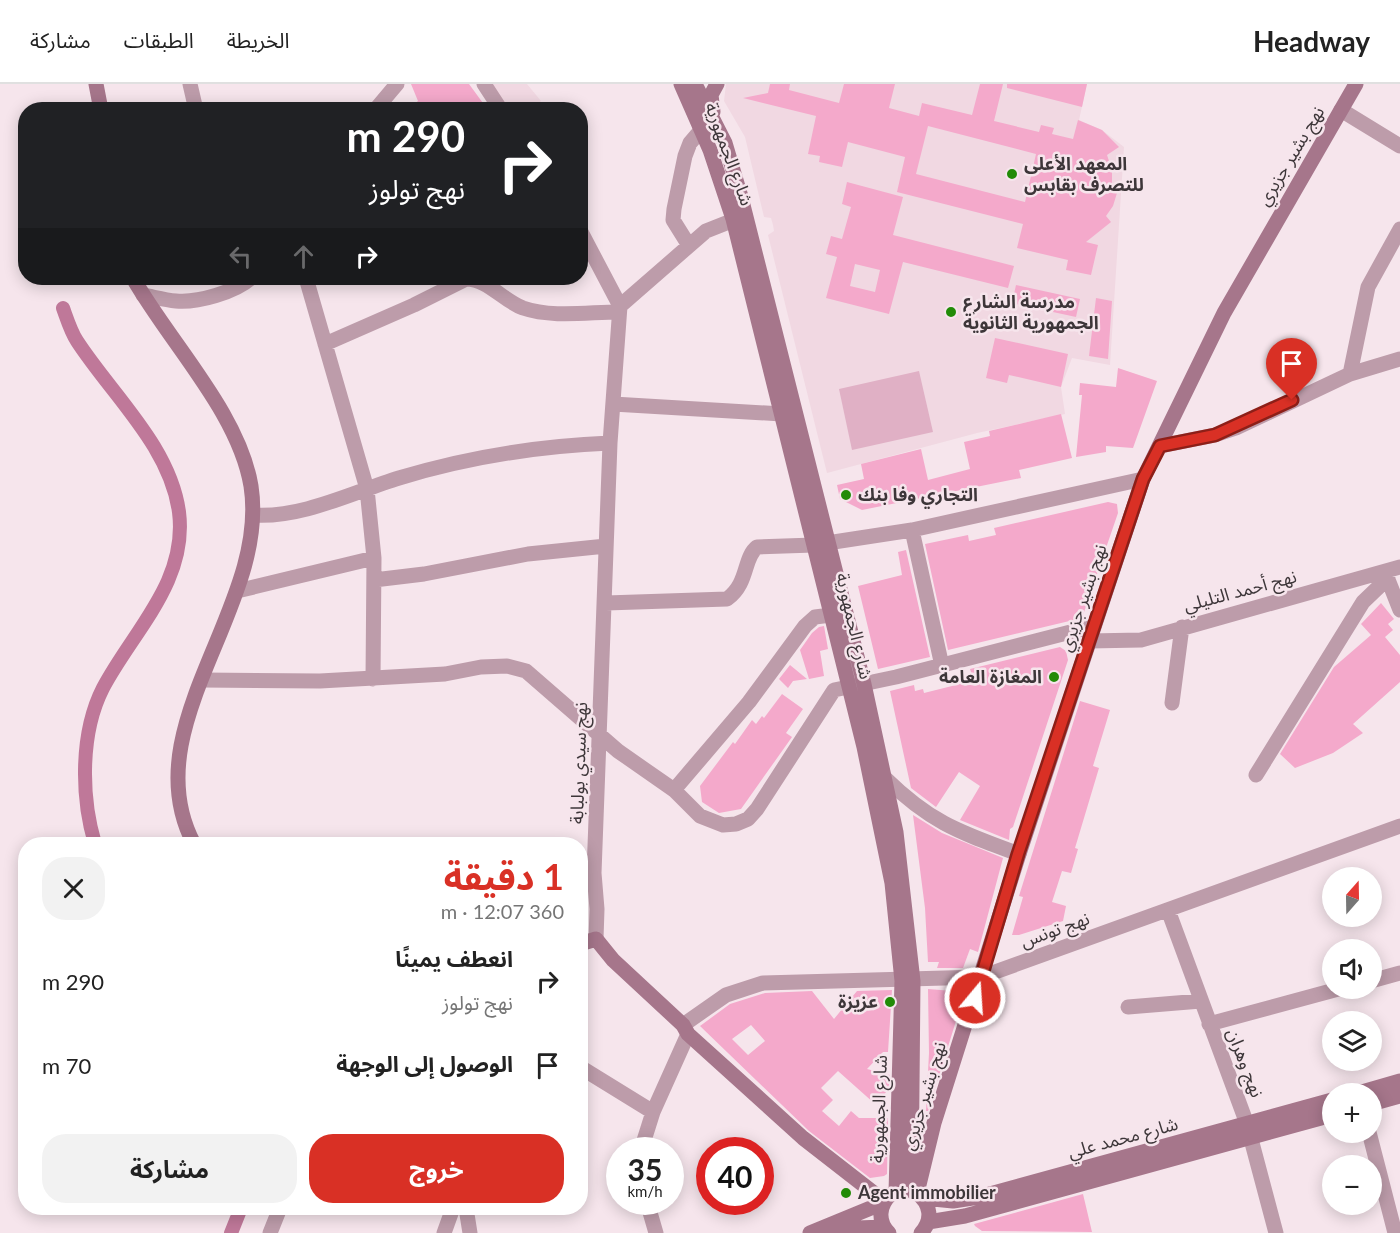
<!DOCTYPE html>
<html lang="ar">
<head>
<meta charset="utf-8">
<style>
  :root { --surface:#fff; --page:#f2f2f2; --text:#222; --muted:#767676; --line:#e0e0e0; --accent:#d93025 }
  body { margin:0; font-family:Lato,"Noto Sans Arabic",sans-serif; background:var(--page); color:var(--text); direction:rtl; height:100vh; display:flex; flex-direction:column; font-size:22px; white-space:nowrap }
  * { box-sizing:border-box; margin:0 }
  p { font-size:20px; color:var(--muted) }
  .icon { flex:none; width:33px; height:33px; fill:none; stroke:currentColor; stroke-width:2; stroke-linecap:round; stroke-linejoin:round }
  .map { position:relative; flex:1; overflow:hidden; direction:ltr }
  .details { position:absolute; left:18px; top:753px; width:570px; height:378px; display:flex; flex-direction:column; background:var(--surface); border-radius:24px; box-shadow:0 3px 15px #0003; direction:rtl }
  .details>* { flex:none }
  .banner { position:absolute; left:18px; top:18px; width:570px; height:183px; border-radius:24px; box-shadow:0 3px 15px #0003; direction:rtl; background:#202124; color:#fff; overflow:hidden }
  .needle { width:39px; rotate:20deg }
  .buttons { position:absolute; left:1322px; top:783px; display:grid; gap:12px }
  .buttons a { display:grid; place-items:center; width:60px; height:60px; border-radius:50%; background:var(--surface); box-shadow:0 3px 15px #0003; font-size:30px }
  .speed { position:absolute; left:606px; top:1053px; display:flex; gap:12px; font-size:30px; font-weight:700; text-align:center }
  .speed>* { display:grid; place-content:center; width:78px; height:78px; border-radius:50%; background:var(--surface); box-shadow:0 3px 15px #0003; line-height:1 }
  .speed small { font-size:15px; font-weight:400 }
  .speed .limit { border:9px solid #d22; background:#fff; color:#111 }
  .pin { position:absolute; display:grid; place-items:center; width:51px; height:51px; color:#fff; margin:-62px -26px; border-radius:50% 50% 50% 0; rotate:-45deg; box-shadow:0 0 6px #0007 }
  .pin .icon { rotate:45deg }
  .me { position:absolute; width:66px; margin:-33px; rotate:18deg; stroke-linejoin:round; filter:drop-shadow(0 0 4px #0008) }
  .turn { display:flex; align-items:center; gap:21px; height:126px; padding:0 24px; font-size:27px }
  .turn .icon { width:78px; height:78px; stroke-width:2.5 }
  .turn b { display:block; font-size:42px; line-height:51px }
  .lanes { display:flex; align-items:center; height:57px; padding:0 24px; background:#0003; justify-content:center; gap:30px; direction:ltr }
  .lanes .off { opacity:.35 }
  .round { display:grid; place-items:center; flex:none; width:63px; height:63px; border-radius:24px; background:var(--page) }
  .headline { display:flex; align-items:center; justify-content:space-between; height:102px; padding:0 24px }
  h1 { font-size:36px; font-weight:700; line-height:45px; color:var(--accent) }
  .cta { display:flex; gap:12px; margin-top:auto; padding:12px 24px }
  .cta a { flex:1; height:69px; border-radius:24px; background:var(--accent); color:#fff; font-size:24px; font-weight:700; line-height:69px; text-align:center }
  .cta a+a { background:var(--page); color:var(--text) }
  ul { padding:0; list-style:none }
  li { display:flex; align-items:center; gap:18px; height:84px; padding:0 24px }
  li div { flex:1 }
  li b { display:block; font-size:22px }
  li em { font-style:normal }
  header { display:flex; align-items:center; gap:36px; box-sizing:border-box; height:84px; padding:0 30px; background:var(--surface); border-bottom:2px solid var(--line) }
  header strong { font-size:28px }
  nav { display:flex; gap:33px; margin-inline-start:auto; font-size:21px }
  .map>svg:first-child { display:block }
  .built { fill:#f1d8e2 }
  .green { fill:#e0b0c5 }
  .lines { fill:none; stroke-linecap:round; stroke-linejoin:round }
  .canal { stroke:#bf7899; stroke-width:14 }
  .building { fill:#f4a9cb; fill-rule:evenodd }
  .street { stroke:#bd9caa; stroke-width:15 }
  .secondary { stroke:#a6768b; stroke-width:15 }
  .route-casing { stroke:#8d1f18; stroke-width:15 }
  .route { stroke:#d93025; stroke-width:10 }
  .poi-dot { fill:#228b07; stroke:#f6e5ec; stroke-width:2 }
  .labels { text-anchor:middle; stroke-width:5; stroke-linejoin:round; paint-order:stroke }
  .street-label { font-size:18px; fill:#3d3639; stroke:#f6e5ec }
  .poi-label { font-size:18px; font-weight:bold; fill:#3d3639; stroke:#f6e5ec; text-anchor:start }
</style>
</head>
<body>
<header>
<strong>Headway</strong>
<nav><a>الخريطة</a><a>الطبقات</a><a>مشاركة</a></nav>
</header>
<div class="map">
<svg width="1400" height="1149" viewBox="0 0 1400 1149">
  <rect width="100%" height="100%" fill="#f6e5ec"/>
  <!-- built -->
  <path class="built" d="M479,0H527L541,17L532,25H498Z
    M726,0H1087L1079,36L1102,46L1124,63L1110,281L1072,274L1061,303L1065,330L977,349L827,389L768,151L774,147L773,141L771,134L764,133L745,53L724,17Z"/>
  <!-- green -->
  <path class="green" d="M919,287L933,348L852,366L839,305Z"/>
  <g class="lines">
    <!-- canal -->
    <path class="canal" d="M63,224C67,235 71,248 77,257C112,311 170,362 179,428C188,498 133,547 103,604C80,649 81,713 95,760
      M231,1149L241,1124"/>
  </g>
  <!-- building -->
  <path class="building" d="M411,0H469L488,26H407L418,17Z
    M770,0H790L789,6L839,19L844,0H895L889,24L919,32L922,19L972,31L980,0H1003L994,37L1039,48L1041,41L1054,44L1052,50L1073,55L1078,36L1102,46L1119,63L1107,71L1112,86V108L1117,109L1113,122L1106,132L1111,138L1086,158L1098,161L1091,191L1066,186L1068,176L1017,164L1023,140L897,108L905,73L848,58L842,83L819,78L820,72L808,70L816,32L743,14L768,9ZM928,42L1036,70L1025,118L916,90Z
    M1007,0H1087L1082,23L1007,4Z
    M847,98L903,113L893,151L1014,182L1008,204L903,178L889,230L826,214L837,173L826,170L831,152L842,155L851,123L842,120ZM855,180L880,186L875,208L850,202Z
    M1016,201L1080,215L1076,233L1012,219Z
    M1096,214L1112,217L1108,275L1089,272Z
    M995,254L1068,270L1061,303L1009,291L1007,299L986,294Z
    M1118,284L1157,297L1133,364L1106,362V368L1076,373L1082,311H1079L1080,299L1116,303Z
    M1061,330L1072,374L1019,386L1021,394L862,426L840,415L837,401L864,395L861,380L921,365L928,396L970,385L964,358L990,352L989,347Z
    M1108,418L1117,420L1118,429L1082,534L948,566L925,460L968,451L969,457L996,451L994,444Z
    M906,466L930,573L878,585L858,502L902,491L898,468Z
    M1381,519L1394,535L1388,540L1393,546L1385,553L1400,571V598L1353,640L1363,649L1333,669L1295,684L1280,670L1334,583L1371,551L1361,540Z
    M824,542L828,565L820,567L824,592L809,595L800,566L812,549L819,543Z
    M1060,563L1066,567L1068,576L1013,743L1010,745L1009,756L960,736L980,702L959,688L936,723L911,704L890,607L914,601L915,607L923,605L924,609L968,598L966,592L972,591L970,585Z
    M790,581L807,595L793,597L788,604L779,595Z
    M782,610L803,625L786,649L792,653L741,725L719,729L702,718L700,702L733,658L735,660L752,636L756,640L762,632L764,634Z
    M1080,617L1110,626L1093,682L1099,684L1075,764L1078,765L1071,789L1062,787L1052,818L1066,822L1063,837L1019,851H1012L1023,813L1019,812Z
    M913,731L942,749L1003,774L978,868L970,865L963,884H937L939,878H928L925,824Z
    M928,905L965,908L928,1027H926L929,969Z
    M892,906L888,968H883L867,985L890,991L889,1005L875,1020L838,987L821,1004L833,1016L822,1027L839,1042L851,1027L859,1034H888L887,1090L884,1092L870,1094L809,1047L700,942L730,920L765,909L812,907L834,935L857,907ZM751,941L765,957L748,971L732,955Z
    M1083,1110L1092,1148L982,1147L975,1142L974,1140Z"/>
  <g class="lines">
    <!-- street -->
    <path class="street" d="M190,0L196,26
      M484,0L501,26
      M375,26L397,0
      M1341,26L1400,62
      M580,146L620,222L610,359L594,789L597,825L596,855
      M688,160L673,136L674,125L685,72L690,59L702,45
      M306,194L367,405L374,474L373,595
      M143,211C154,213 165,216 176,217C198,219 235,208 251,194
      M620,222L706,147L744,132
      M325,260L414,221L466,195C488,195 502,216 523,224C552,234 589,228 619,228
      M1350,290L1368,203L1400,145
      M613,320L782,330
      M1160,362L1215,351L1236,344L1350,290L1400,275
      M254,431C303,434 353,408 399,394C468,373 538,362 610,359
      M912,446L942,582
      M1385,488L1400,526
      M374,496L424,490L528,470L606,462
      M237,507L374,474
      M606,519L727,515C749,499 743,474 757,463L814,461L912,446L1143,395
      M1089,557L1141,556L1400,483
      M202,596L320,597L445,590L481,583L507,582L526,587L618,667L674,706L700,732L723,741L736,740L748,735L757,725L834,606L896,593L1094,542
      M1172,619L1182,543
      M1256,691L1363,518L1388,494
      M884,693C931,739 959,748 1019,770
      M674,706L749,618L805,542L815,533L831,531
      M1168,826L1247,1040L1276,1149
      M1371,897L1400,889
      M1128,923L1201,917
      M1209,940L1342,904
      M683,941L726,911L763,899L981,893L1400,742
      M580,983L653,1028
      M1369,1048L1395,1149
      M641,1066L653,1028L688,950
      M647,1118L656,1149
      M466,1124L470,1149
      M270,1149L280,1124
      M444,1149L453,1124"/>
    <!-- secondary -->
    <path class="secondary" d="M96,0L101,26
      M681,0L710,66L733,135L864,663L892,799L902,897L896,1108
      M695,0L725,59L741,113L864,600L896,748L913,897L911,1107
      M713,28L711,11L717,0
      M133,194C170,259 239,329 251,402C270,523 132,643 194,760
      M580,860L596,855L613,876L683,941L688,950L803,1054L884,1117
      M1355,1010L1400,997
      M1371,1020L1400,1012
      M917,1109L934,1039L1019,770L1143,395L1224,229L1356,0
      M917,1109C931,1120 933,1136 921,1149
      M923,1114L953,1117L979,1113L1332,1016
      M928,1138L965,1132L1332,1031
      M831,1145L884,1143
      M810,1149L883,1119
      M889,1149C877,1137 879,1121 891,1110"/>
  </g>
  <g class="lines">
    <defs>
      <path id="route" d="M975,914L1018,770L1143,395L1160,362L1215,351L1292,316"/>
    </defs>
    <!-- route casing -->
    <use href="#route" class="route-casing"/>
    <!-- route -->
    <use href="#route" class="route"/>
  </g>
  <!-- markers -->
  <g class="poi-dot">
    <circle cx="1012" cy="90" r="6"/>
    <circle cx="951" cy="228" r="6"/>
    <circle cx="846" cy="411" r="6"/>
    <circle cx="1054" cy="593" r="6"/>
    <circle cx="890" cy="918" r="6"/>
    <circle cx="846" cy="1109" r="6"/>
  </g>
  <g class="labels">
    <!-- street labels -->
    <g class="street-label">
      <text transform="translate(729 70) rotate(70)" y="6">شارع الجمهورية</text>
      <text transform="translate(1291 72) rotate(-59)" y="6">نهج بشير جزيري</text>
      <text transform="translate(1240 507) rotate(-15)" y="6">نهج أحمد التليلي</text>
      <text transform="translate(1083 514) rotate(-71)" y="6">نهج بشير جزيري</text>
      <text transform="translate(854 542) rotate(77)" y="6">شارع الجمهورية</text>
      <text transform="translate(579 679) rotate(-88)" y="6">نهج سيدي بولبابة</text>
      <text transform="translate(1055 846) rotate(-20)" y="6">نهج تونس</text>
      <text transform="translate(1245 979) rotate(69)" y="6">نهج وهران</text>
      <text transform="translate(924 1012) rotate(-73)" y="6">نهج بشير جزيري</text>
      <text transform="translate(879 1025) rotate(-88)" y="6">شارع الجمهورية</text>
      <text transform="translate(1123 1054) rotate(-15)" y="6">شارع محمد علي</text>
    </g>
    <!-- poi labels -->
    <g class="poi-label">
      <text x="1024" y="86">المعهد الأعلى<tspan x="1024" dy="21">للتصرف بقابس</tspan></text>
      <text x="963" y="224">مدرسة الشارع<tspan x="963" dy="21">الجمهورية الثانوية</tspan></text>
      <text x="858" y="417">التجاري وفا بنك</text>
      <text x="1042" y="599" text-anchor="end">المغازة العامة</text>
      <text x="878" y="924" text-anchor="end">عزيزة</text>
      <text x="858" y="1115">Agent immobilier</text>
    </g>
  </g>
</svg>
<div class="buttons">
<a><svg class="needle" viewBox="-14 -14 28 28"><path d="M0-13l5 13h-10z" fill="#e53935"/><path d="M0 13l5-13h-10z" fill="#767676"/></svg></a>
<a><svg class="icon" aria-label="sound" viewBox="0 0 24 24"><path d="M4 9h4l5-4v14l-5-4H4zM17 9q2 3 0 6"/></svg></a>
<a><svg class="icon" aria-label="layers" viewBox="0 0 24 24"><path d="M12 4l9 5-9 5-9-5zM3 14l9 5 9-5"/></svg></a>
<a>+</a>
<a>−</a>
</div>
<div class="speed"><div>35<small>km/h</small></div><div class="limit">40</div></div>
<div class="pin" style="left:1292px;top:316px;background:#d93025"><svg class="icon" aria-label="arrive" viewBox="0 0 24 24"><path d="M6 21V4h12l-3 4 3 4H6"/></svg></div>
<svg class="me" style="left:975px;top:914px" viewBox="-20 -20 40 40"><circle r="17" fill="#d93025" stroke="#fff" stroke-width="3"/><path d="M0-11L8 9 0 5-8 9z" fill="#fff"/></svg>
<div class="banner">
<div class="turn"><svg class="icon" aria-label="right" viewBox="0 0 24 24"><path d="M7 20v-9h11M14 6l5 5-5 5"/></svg><div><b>290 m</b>نهج تولوز</div></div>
<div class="lanes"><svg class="icon off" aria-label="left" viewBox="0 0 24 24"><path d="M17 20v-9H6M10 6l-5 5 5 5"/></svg><svg class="icon off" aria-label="ahead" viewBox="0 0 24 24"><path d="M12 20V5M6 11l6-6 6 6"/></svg><svg class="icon" aria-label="right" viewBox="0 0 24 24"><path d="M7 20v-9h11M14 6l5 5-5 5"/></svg></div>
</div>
<section class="details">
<div class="headline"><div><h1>1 دقيقة</h1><p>360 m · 12:07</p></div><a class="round"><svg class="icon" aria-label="close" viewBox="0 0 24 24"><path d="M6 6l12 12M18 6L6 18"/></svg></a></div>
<ul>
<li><svg class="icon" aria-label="right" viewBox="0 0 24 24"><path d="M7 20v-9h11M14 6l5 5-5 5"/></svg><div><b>انعطف يمينًا</b><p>نهج تولوز</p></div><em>290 m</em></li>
<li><svg class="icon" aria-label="arrive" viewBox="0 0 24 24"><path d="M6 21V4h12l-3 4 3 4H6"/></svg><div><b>الوصول إلى الوجهة</b></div><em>70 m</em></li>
</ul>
<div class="cta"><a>خروج</a><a>مشاركة</a></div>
</section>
</div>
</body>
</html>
